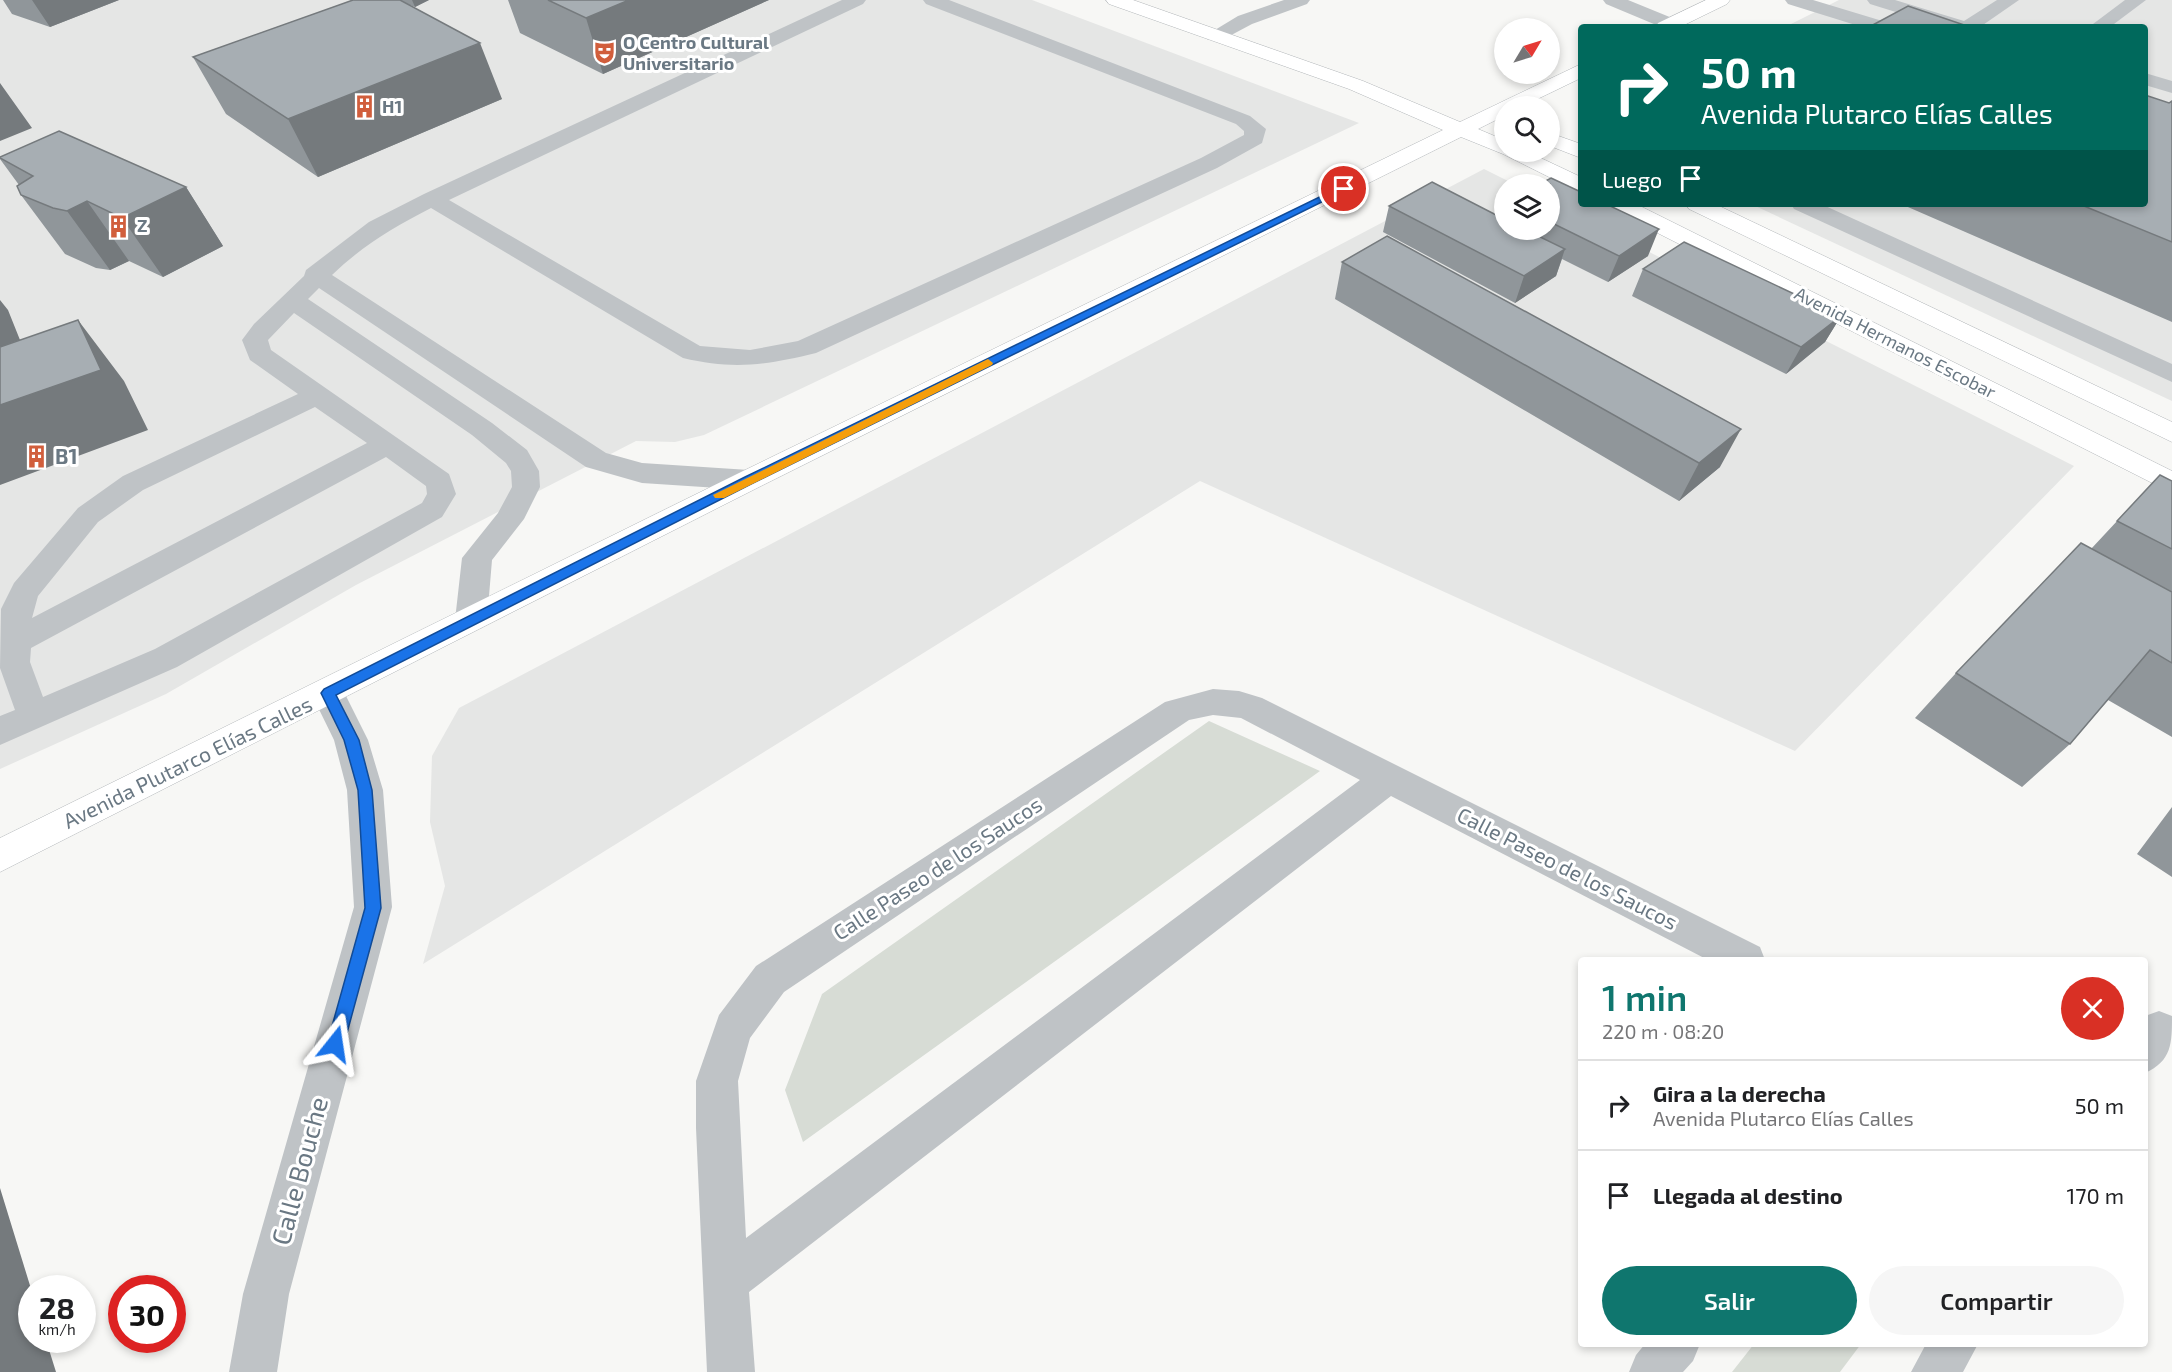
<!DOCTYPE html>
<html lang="es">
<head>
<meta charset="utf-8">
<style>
  :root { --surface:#fff; --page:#f6f6f6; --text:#202124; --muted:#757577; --line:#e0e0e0; --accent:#0f766e }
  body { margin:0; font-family:"Exo 2",sans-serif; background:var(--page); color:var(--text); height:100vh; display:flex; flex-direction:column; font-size:22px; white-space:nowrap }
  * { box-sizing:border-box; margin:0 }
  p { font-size:20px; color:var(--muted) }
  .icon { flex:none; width:33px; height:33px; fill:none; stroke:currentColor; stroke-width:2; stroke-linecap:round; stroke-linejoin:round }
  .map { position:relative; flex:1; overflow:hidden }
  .details { position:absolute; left:1578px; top:957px; width:570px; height:390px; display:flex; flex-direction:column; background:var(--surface); border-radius:6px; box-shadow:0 3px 9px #0003 }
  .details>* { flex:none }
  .guide { position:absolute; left:1578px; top:24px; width:570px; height:183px; border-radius:6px; box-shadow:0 3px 9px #0003; background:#00695c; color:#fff; overflow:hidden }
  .needle { width:39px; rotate:52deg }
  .tools { position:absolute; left:1494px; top:18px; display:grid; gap:12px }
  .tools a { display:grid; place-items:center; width:66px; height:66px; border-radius:50%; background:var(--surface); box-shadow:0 3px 9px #0003; font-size:30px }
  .speed { position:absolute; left:18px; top:1275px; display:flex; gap:12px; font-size:30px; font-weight:700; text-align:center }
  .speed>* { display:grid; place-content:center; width:78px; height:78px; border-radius:50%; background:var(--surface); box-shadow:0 3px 9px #0003; line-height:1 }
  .speed small { font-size:15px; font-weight:400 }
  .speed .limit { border:9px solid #d22; background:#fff; color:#111 }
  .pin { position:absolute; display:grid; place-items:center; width:51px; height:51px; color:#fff; margin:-26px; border:3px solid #fff; border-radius:50%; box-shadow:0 2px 6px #0007 }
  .me { position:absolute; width:66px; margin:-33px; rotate:15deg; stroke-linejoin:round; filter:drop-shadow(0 0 4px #0008) }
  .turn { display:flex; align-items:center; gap:21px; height:126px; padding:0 24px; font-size:27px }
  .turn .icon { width:78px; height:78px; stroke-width:2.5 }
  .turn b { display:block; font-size:42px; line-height:51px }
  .then { display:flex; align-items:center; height:57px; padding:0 24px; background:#0003; gap:12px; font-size:22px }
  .round { display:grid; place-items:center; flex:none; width:63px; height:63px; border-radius:32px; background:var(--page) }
  .head { display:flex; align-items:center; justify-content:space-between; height:102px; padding:0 24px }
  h1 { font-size:36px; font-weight:600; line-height:45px; color:var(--accent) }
  .cta { display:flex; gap:12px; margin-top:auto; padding:12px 24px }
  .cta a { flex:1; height:69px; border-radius:36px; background:var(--accent); color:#fff; font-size:24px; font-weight:600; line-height:69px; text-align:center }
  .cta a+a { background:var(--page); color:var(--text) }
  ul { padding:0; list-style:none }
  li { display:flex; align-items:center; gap:18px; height:90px; padding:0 24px; border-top:2px solid var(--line) }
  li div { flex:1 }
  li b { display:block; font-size:22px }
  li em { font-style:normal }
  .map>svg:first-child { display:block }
  .built { fill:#e5e6e5 }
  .green { fill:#d7dcd5 }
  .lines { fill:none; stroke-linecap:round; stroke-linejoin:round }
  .primary-casing { stroke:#b3b7ba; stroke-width:1 }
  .lane { fill:#bfc3c6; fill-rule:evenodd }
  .street { fill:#bfc3c6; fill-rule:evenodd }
  .primary { fill:#fff; fill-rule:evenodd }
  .wall { fill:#90969a }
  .shaded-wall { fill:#757a7d }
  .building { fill:#a7aeb3; stroke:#757a7d; stroke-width:1.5 }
  .route { fill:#1a73e8; stroke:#114b97; stroke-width:1.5 }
  .slow { fill:#f59e0b }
  .labels { text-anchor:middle; stroke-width:6; stroke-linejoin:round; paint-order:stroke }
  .far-poi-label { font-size:18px; font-weight:bold; fill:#6a7883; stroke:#fff; text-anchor:start }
  .far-street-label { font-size:18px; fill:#6a7883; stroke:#fff }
  .poi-label { font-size:21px; font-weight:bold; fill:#6a7883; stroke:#fff; text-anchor:start }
  .street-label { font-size:21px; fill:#6a7883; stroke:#fff }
  .near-street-label { font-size:26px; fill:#6a7883; stroke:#fff }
</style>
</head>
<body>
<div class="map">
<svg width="2172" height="1372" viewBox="0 0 2172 1372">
  <rect width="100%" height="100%" fill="#f7f7f5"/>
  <!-- built -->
  <path class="built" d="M0,0H1032L1359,123L704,435L675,442L636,441L356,585L166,694L0,769Z
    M1839,0H2172V401L1751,204H2145V27H1785Z
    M1484,169L1514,184H1504V230H1550V202L2074,466L1795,751L1200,481L423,964L445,886L430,822L432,756L459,708Z"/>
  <!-- green -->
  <path class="green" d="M1209,721L1320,771L803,1142L785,1090L822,994Z
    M1754,1344H1861L1840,1372H1732Z"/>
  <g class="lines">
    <defs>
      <path id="primary" d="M1106,0H1133L1363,81L1460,122L1581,64V78L1523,106H1504V116L1478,129L1504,140V152H1528L1581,177V193L1503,154L1461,137L759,487L0,872V838L739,473L1443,130L1349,89L1109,4Z
        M1706,0H1730L1727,4L1680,27H1656L1658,23Z
        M1550,133L1581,144V158L1550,146Z
        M1607,204H1636L2172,471V493L1610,209Z
        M1686,204H1715L2172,422V442L1689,209Z"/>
    </defs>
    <!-- primary casing -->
    <use href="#primary" class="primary-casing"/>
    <!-- lane -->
    <path class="lane" d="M842,0H866L863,4L449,200L700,346L750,350L798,341L1201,158L1244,135V131L1236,124L926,4L923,0H949L1250,116L1266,129L1262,143L1217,168L816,353C767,365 733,370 683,358L431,208C394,227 362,246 332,275L606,453L642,463L749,470L759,473L763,480L759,487L749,490L642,483L586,467L319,288L308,299L492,423L527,450L539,471L540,487L524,519L492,560L487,620L482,628L471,632L460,628L455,620L462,558L498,513L512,487L511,471L506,463L472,435L294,313L268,340L271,350L449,474L456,494L442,517L177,667L0,745V716L15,710L0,668L1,609L14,583L78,508L123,476L298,394L250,360L242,340L254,324L304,276L306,270L369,222L424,194ZM315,407L367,443L32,618L38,596L98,522L143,490ZM386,457L426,486L427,494L422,503L155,649L43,697L30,662L31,648Z
      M1785,0H1813L1889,23L1891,27H1862L1788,4Z
      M1867,0H1895L1964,21L1997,0H2019L1980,27H1944L1870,4Z
      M2125,0H2146L2110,27H2089Z
      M2145,73L2172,81V93L2145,85Z
      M1791,204H1821L2172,364V382L1794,209Z"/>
    <!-- street -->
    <path class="street" d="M1284,0H1310L1307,4L1252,24L1222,40H1208L1205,36L1238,16Z
      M1603,0H1628L1677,20L1679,24L1677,27H1661L1606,4Z
      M328,680L340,684L368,740L383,790L392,907L289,1294L277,1372H229L243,1294L354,907L347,790L334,740L311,693L316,684Z
      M1213,689L1239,691L1262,698L1760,947L1765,960H1708L1391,796L749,1292L755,1372H707L696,1128V1081L719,1015L756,966L1165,702ZM1213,715L1241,718L1360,780L746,1238L738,1081L750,1038L784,992L1189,720Z
      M2159,1011L2172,1016C2172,1043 2172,1061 2145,1073V1016Z
      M1645,1344H1700L1693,1361L1683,1372H1629L1636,1355Z
      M1926,1344H1978L1963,1372H1911Z"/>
    <!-- primary -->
    <use href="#primary" class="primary"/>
  </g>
  <!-- wall -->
  <path class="wall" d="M3,0H119L50,27L12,14Z
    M353,0H429L415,7L410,5L502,99L318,177L226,114L193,57Z
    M508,0H769L603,74L520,33Z
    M2172,101V322L1901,204H2145L2169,103Z
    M0,157L186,187L223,246L163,277L129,261L110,270L96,268L65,254L21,195L19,185L0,159Z
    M1550,184L1648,256L1608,282L1562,259L1556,276L1515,303L1383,232L1389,206L1504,230H1550Z
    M1342,262L1720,467L1679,501L1335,299Z
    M1643,269L1841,316L1825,342L1786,374L1632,296Z
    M2160,475L2172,481V737L2108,700L2070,744L2022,787L1915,718L1956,673L2091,549Z
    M2172,807V877L2137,854Z"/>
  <!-- shaded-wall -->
  <path class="shaded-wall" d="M32,0H119L50,27Z
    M412,0H429L415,7Z
    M629,0H769L603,74L586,18Z
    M480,43L502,99L318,177L288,119Z
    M0,83L32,128L0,141Z
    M186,187L223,246L163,277L122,218Z
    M87,201L129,261L110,270L67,211Z
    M1659,229L1648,256L1608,282L1619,256Z
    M1565,249L1556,276L1515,303L1524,276Z
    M0,300L8,310L20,340L0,347Z
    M1841,316L1825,342L1786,374L1801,347Z
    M78,320L124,381L148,430L0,485V405Z
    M1741,429L1720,467L1679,501L1699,463Z
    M0,1188L32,1292V1340H46L56,1372H0Z"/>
  <!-- building -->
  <path class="building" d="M353,0H400L480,43L288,119L193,57Z
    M548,0H629L586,18Z
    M1908,6L1970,27H1869Z
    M2145,95L2169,103L2172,101V242L2079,204H2145Z
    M59,131L186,187L122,218L87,201L67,211L53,208L21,195L17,186L33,176L0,158V157Z
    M1551,178L1581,192V204H1606L1659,229L1619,256L1550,222V184H1540Z
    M1432,182L1504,219V230H1526L1565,249L1524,276L1389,206Z
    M1387,236L1741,429L1699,463L1342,262Z
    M1684,242L1841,316L1801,347L1643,269Z
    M78,320L101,370L0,405V347Z
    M2160,475L2172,481V549L2117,521Z
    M2081,543L2172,592V663L2150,650L2070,744L1956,673Z"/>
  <!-- route -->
  <path class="route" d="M1340,187L1348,189L753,483L336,695L359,740L372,790L381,908L344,1044L341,1050L335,1052L329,1050L327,1044L365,908L358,790L344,740L321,693L324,689L745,477Z"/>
  <!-- slow -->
  <path class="slow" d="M988,359L993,363L992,365L724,498H715L713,495Z"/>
  <!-- icons -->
  <defs>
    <symbol id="theatre-bare" viewBox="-9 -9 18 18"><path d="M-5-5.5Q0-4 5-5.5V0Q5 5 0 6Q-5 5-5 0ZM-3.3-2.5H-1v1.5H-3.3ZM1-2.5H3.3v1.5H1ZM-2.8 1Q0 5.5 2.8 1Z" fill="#d15e3c" stroke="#fff" stroke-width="2.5" paint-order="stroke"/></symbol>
    <symbol id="building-bare" viewBox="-9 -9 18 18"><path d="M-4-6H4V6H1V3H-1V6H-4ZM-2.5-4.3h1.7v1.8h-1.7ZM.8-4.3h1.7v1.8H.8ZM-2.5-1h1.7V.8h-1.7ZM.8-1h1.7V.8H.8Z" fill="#d15e3c" stroke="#fff" stroke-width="2.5" paint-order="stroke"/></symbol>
  </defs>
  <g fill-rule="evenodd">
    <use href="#theatre-bare" x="588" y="36" width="33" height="33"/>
    <use href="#building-bare" x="348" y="90" width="33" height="33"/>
    <use href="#building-bare" x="102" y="210" width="33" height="33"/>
    <use href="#building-bare" x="20" y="440" width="33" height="33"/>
  </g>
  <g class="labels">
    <!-- far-poi labels -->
    <g class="far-poi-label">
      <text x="623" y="49">O Centro Cultural<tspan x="623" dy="21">Universitario</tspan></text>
      <text x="382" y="113">H1</text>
      <text x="137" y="232">Z</text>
    </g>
    <!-- far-street labels -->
    <g class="far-street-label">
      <text transform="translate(1895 343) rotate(27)" y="6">Avenida Hermanos Escobar</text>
    </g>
    <!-- poi labels -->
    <g class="poi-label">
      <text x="55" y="464">B1</text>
    </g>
    <!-- street labels -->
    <g class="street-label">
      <text transform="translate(188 763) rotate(-26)" y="7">Avenida Plutarco Elías Calles</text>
      <text transform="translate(938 869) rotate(-33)" y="7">Calle Paseo de los Saucos</text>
      <text transform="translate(1567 869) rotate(27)" y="7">Calle Paseo de los Saucos</text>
    </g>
    <!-- near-street labels -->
    <g class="near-street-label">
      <text transform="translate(300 1171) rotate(-75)" y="9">Calle Bouche</text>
    </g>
  </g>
</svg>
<div class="tools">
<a><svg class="needle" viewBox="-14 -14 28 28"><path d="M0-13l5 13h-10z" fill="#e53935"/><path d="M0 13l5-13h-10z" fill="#757577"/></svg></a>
<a><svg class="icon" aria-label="search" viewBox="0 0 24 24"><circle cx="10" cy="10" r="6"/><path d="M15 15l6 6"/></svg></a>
<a><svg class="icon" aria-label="layers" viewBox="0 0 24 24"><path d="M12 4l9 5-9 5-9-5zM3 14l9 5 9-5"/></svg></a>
</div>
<div class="speed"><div>28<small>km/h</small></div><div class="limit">30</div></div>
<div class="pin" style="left:1344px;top:189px;background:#d93025"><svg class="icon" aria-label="arrive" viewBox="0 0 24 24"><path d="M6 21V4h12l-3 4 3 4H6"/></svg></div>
<svg class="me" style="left:335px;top:1044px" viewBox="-20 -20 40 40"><path d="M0-17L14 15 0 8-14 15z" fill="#1a73e8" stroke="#fff" stroke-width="4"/></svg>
<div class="guide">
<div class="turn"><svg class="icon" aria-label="right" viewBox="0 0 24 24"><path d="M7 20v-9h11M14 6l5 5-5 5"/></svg><div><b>50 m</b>Avenida Plutarco Elías Calles</div></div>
<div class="then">Luego<svg class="icon" aria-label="arrive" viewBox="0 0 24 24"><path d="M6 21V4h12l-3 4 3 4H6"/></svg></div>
</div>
<section class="details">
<div class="head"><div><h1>1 min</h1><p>220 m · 08:20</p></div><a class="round" style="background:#d93025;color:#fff"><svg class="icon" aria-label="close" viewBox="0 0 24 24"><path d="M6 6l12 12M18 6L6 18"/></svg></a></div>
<ul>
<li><svg class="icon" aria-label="right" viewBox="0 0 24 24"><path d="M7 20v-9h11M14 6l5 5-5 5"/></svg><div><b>Gira a la derecha</b><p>Avenida Plutarco Elías Calles</p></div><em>50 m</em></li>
<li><svg class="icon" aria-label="arrive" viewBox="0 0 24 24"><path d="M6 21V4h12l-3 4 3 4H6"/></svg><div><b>Llegada al destino</b></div><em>170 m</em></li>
</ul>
<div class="cta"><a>Salir</a><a>Compartir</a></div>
</section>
</div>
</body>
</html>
